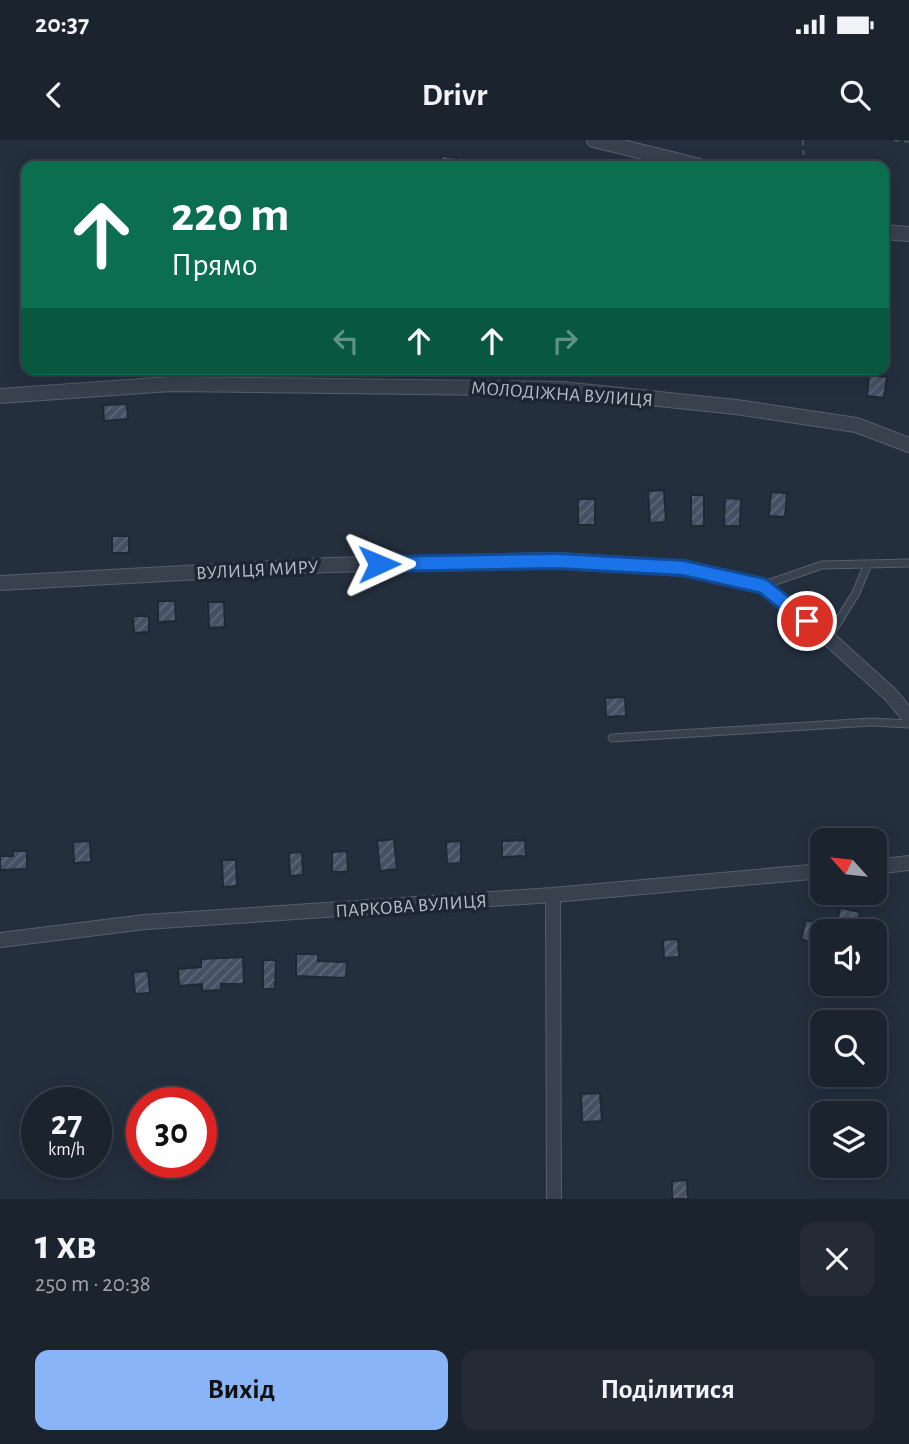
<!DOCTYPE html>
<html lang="uk">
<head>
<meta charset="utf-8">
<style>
  :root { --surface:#1b232e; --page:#242b36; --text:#f1f3f6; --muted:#a0a4aa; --line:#39404a; --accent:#8ab4f8 }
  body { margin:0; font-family:"Alegreya Sans",sans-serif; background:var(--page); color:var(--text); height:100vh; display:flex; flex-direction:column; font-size:26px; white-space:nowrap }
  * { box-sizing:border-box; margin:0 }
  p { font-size:23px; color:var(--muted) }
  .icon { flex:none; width:38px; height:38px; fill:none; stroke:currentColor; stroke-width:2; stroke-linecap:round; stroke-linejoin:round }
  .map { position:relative; height:1059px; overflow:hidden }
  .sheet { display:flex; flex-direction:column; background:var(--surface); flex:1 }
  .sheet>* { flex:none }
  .top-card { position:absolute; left:21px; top:21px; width:868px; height:214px; border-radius:14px; box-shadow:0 4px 18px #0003,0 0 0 2px var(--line); background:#0b6e4f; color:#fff; overflow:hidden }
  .needle { width:46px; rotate:297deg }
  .buttons { position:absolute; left:810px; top:688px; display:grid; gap:14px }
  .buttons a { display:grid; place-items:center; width:77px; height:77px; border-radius:14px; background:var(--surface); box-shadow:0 4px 18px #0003,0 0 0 2px var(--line); font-size:35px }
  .speed { position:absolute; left:21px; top:947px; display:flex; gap:14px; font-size:35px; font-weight:700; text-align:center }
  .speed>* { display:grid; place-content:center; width:91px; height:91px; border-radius:50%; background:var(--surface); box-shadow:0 4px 18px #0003,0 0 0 2px var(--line); line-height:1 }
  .speed small { font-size:18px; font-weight:400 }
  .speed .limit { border:10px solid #d22; background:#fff; color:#111 }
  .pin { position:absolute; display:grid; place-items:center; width:60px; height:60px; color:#fff; margin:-30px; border:4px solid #fff; border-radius:50%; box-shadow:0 2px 7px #0007 }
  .me { position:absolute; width:77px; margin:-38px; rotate:89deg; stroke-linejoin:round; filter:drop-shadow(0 0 5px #0008) }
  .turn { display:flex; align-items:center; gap:24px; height:147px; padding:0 35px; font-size:32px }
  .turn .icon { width:91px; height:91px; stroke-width:2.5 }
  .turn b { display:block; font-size:49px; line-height:60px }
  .lanes { display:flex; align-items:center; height:66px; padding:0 35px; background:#0003; justify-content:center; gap:35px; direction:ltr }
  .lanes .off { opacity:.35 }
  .round { display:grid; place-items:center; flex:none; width:74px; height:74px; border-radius:14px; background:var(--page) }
  .overview { display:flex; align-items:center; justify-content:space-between; height:119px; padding:0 35px }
  h1 { font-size:42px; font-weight:700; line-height:52px }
  .cta { display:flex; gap:14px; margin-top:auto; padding:14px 35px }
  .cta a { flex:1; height:80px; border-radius:14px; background:var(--accent); color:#111; font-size:28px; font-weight:700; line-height:80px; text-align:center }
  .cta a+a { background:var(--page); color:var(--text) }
  .status { display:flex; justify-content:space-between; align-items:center; height:49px; padding:0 35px; background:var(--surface); direction:ltr }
  .status svg { height:19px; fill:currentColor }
  header { display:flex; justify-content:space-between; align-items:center; height:91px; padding:0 35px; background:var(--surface); font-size:32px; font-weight:700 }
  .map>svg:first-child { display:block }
  .building { fill:url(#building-hatch); stroke:#1f2835; stroke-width:2 }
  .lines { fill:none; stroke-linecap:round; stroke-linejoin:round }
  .lane-casing { stroke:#565f6c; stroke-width:9 }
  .street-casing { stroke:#565f6c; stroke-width:16 }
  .path { stroke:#44595c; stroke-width:2; stroke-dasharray:5 5; stroke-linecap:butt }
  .lane { stroke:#38414e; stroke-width:7 }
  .street { stroke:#38414e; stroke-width:14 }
  .route-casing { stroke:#114b97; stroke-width:18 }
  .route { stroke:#1a73e8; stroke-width:12 }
  .labels { text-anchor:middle; stroke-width:7; stroke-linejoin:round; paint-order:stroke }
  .street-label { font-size:19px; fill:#b4bcc9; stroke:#1d2633 }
</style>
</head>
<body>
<div class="status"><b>20:37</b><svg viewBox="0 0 49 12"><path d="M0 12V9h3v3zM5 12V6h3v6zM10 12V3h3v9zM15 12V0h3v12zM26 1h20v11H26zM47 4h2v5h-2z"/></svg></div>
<header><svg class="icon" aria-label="back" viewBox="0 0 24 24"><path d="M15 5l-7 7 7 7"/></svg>Drivr<svg class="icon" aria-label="search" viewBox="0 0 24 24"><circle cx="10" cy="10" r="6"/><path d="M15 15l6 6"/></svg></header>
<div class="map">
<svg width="909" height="1059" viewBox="0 0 909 1059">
  <defs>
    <pattern id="building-hatch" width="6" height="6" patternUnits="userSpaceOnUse" patternTransform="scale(1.75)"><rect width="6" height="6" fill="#455162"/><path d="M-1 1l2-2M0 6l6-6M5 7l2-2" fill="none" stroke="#5d6877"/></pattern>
  </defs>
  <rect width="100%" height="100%" fill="#242f3e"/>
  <!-- building -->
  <path class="building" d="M442,16L457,18L456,26H441Z
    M869,235L887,237L884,258L867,256Z
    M127,264L128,279L104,281L103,265Z
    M664,350L666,382L650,383L648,351Z
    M771,352L787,353L785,377L769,376Z
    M691,355H704V386H691Z
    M725,358L741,359L740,386H724Z
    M578,359H595V385H578Z
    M112,396H129V413H112Z
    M158,461H175L176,481L158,482Z
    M208,462H224L225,487L209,488Z
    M133,476H149V492L134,493Z
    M625,557L626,576L606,577L605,558Z
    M394,699L397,729L380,731L377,701Z
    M525,700L526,716L502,717V701Z
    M90,701L91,722L74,723L73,702Z
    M461,701V723L447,724L446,702Z
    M13,711H27V729L0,730V716H13Z
    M347,711L348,732H332V712Z
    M302,712L303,735L290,736L289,713Z
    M222,720H236L237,746L223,747Z
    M840,768L860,772L856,791H835Z
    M806,780L825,785L820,804L801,799Z
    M678,799L679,817L664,818L663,800Z
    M296,814H318V821L347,822L346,838L296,836Z
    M243,817L244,844H221V850L202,851V844L179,846L178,829L201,827V819Z
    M263,820H276L275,849H263Z
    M148,831L150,853L135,854L133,832Z
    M600,953L602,981L582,982L581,954Z
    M687,1040L688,1059H672V1041Z"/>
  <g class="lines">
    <defs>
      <path id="lane" d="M171,244L173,229
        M764,445L822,425L909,423
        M828,498L856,453L868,424
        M612,598L872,582L909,584"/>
      <path id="street" d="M594,0L700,26
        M884,92L909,94
        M0,256L171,244L562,249L736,267L856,285L909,305
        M0,443L328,425L558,420L683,428L763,446L828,498L891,555L909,577
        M875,727L909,723
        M553,755L554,1059
        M0,800L145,782L553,755L822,731"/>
    </defs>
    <!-- lane casing -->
    <use href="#lane" class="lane-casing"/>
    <!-- street casing -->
    <use href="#street" class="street-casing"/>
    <!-- path -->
    <path class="path" d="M803,0L804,26
      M894,0L909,2"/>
    <!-- lane -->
    <use href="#lane" class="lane"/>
    <!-- street -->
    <use href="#street" class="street"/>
  </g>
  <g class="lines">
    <defs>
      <path id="route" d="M379,424L558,421L683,428L763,446L807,481"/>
    </defs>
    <!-- route casing -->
    <use href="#route" class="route-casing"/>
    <!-- route -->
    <use href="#route" class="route"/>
  </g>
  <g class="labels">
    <!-- street labels -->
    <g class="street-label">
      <text transform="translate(562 253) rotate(4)" y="7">МОЛОДІЖНА ВУЛИЦЯ</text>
      <text transform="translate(257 429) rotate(-3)" y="7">ВУЛИЦЯ МИРУ</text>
      <text transform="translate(411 765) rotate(-4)" y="7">ПАРКОВА ВУЛИЦЯ</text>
    </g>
  </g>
</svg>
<div class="buttons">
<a><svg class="needle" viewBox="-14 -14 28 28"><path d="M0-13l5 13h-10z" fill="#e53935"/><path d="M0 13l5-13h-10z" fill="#a0a4aa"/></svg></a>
<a><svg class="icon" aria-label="sound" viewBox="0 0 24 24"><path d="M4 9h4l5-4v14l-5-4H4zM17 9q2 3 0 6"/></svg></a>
<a><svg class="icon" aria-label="search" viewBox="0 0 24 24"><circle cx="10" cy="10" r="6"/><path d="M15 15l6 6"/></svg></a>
<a><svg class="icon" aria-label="layers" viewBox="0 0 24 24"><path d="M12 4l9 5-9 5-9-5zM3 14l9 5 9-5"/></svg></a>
</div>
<div class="speed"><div>27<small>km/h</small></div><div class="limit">30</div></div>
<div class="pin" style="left:807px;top:481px;background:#d93025"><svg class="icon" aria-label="arrive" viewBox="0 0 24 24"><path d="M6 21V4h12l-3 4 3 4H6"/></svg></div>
<svg class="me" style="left:379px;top:424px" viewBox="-20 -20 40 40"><path d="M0-17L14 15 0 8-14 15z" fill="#1a73e8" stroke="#fff" stroke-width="4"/></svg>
<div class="top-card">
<div class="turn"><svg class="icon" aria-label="ahead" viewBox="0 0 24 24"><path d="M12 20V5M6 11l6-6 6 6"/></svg><div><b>220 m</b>Прямо</div></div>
<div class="lanes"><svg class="icon off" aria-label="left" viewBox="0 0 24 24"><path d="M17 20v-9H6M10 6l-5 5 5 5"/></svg><svg class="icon" aria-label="ahead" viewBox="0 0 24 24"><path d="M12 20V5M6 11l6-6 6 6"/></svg><svg class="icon" aria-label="ahead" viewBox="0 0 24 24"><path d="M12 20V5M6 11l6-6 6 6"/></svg><svg class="icon off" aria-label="right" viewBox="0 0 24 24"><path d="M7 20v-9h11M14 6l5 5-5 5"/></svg></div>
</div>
</div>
<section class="sheet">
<div class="overview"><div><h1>1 хв</h1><p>250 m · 20:38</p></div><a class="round"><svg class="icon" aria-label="close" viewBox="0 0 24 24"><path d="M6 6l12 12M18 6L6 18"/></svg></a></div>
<div class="cta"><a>Вихід</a><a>Поділитися</a></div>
</section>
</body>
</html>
